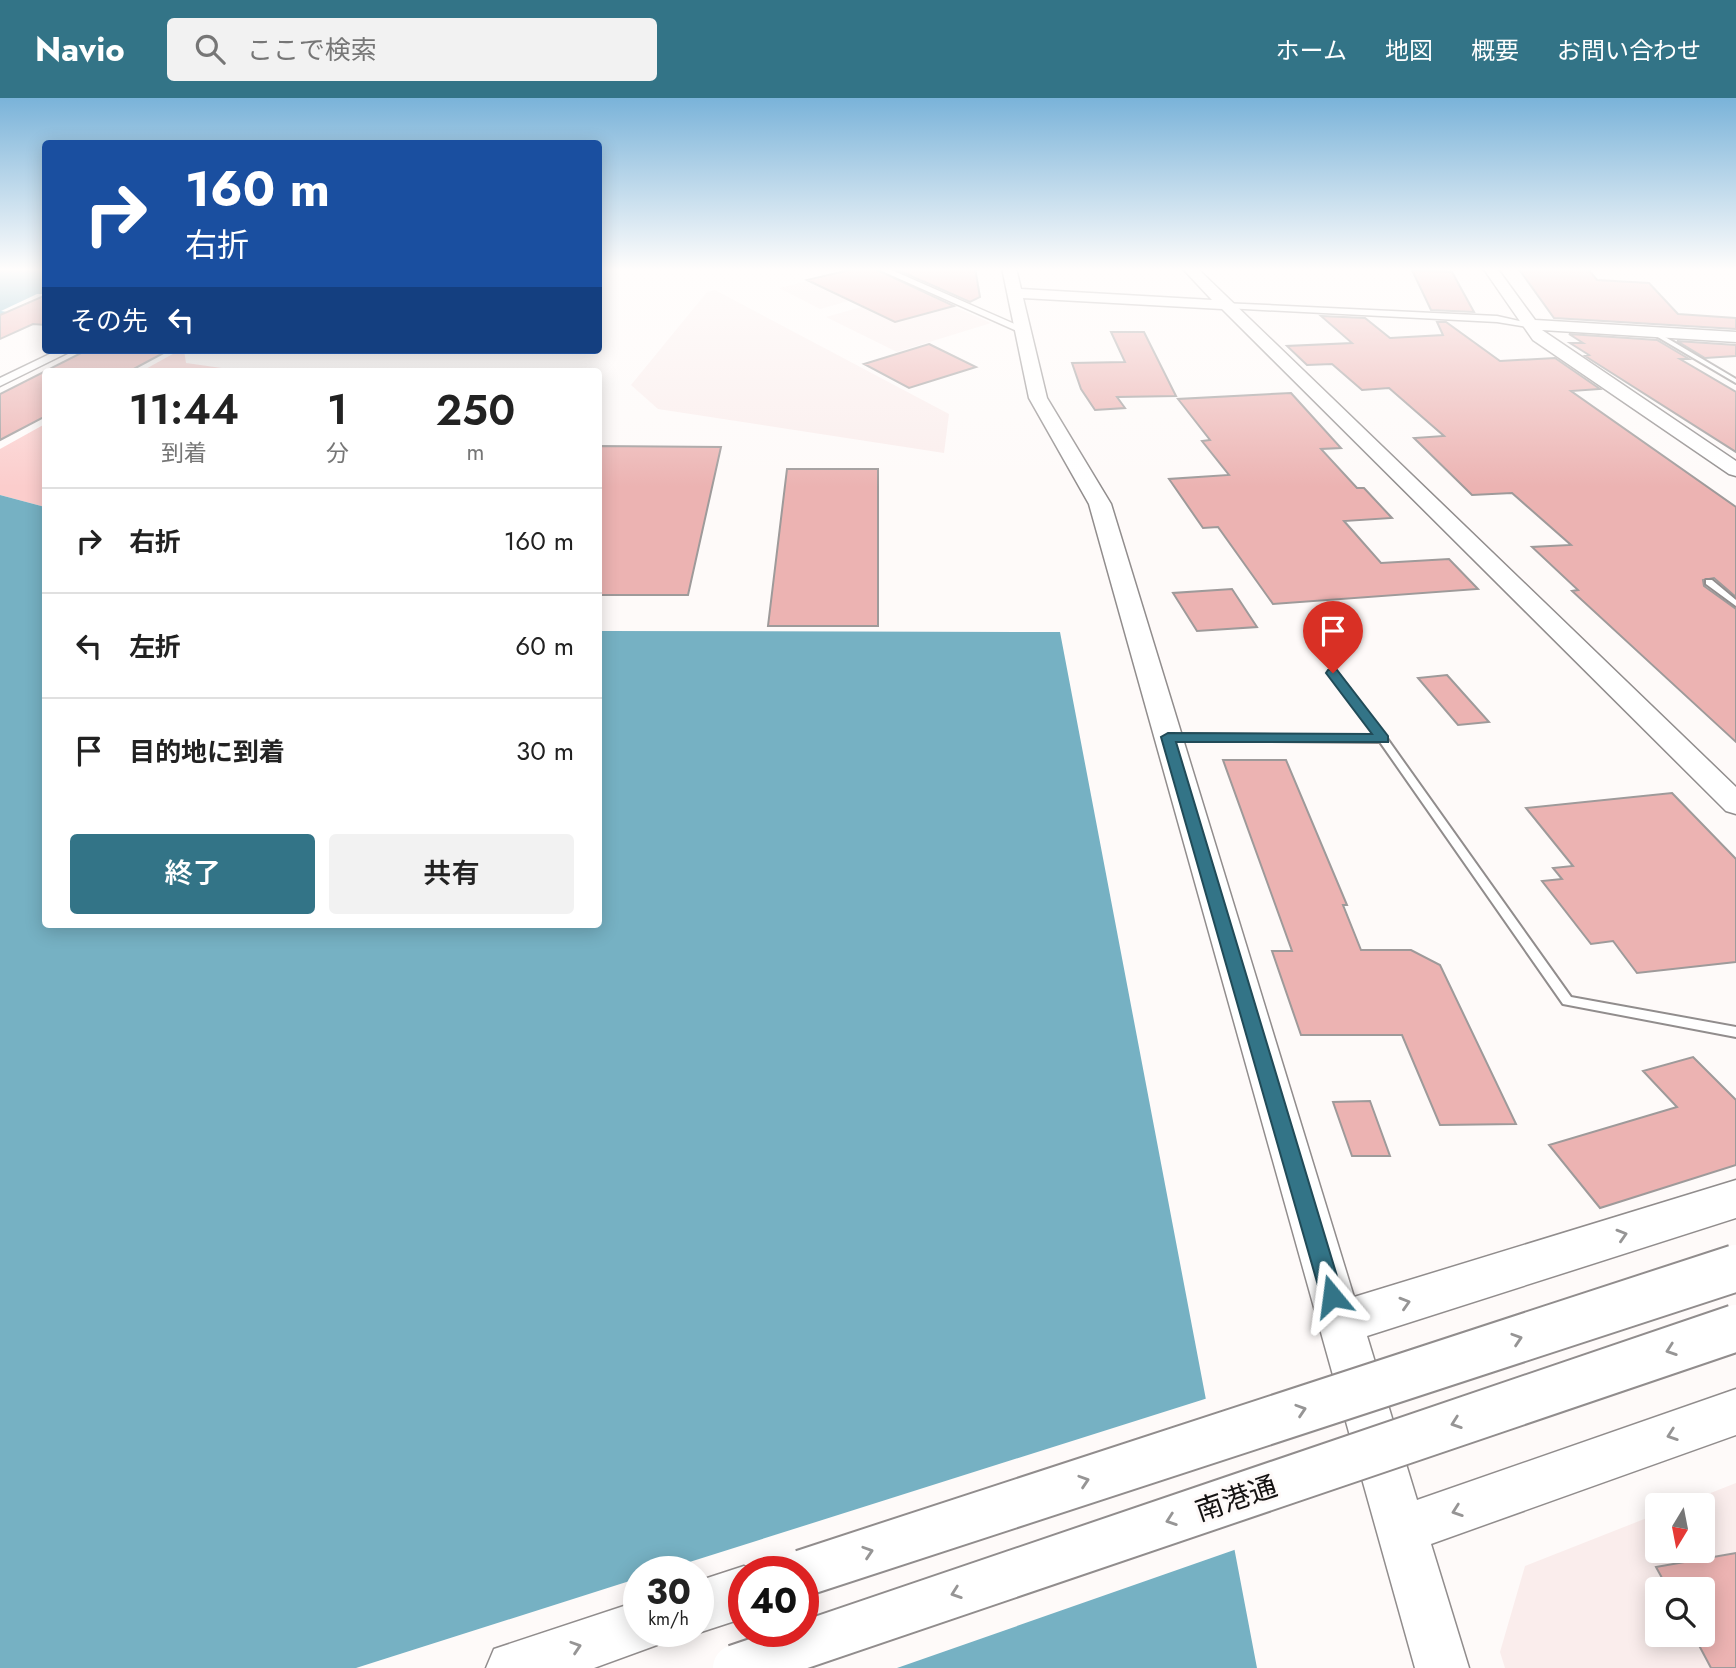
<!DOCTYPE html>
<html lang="ja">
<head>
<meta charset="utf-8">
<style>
  :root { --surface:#fff; --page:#f2f2f2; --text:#222; --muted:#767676; --line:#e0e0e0; --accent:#337487 }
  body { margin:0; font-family:Jost,"Noto Sans JP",sans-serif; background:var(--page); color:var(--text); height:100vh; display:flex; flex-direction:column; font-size:26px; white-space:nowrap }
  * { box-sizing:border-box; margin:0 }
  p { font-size:23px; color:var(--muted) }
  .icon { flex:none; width:38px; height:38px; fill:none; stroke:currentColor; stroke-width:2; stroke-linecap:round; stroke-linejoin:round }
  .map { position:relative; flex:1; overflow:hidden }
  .panel { position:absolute; left:42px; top:270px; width:560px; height:560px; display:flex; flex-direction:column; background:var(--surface); border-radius:7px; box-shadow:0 4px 18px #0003 }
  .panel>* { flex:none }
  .banner { position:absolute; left:42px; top:42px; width:560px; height:214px; border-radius:7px; box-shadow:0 4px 18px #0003; background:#1a4fa0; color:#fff; overflow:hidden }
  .needle { width:46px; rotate:190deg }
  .controls { position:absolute; left:1645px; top:1395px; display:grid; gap:14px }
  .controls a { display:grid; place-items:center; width:70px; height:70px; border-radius:7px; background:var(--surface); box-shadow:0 4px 18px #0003; font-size:35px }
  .speed { position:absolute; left:623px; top:1458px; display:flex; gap:14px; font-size:35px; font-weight:700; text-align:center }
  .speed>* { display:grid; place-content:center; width:91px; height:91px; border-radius:50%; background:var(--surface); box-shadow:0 4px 18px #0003; line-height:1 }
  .speed small { font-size:18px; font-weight:400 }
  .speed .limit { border:10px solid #d22; background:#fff; color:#111 }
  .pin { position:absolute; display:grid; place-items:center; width:60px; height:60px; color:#fff; margin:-72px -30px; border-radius:50% 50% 50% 0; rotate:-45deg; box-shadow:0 0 7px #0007 }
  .pin .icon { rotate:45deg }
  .me { position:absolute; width:77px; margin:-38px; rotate:344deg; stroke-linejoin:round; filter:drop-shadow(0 0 5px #0008) }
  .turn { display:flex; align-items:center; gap:24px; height:147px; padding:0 28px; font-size:32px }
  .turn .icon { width:91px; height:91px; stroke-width:2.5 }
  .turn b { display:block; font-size:49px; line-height:60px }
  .then { display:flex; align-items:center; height:66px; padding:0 28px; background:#0003; gap:14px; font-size:26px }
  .eta { display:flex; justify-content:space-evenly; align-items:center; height:119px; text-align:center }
  .eta b { font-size:42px; font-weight:600; line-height:49px }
  .cta { display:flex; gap:14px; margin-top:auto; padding:14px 28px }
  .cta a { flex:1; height:80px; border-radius:7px; background:var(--accent); color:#fff; font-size:28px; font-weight:600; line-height:80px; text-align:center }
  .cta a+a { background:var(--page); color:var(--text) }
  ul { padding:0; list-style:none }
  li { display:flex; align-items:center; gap:21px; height:105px; padding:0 28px; border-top:2px solid var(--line) }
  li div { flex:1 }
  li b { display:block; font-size:26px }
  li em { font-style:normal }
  header { display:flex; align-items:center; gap:42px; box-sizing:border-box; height:98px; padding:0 35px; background:var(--accent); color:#fff }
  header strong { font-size:33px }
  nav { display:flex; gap:38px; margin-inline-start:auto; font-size:24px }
  .search { width:490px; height:63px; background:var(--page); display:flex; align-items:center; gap:18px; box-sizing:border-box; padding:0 24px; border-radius:7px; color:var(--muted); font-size:26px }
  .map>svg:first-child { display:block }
  .built { fill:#faedec; fill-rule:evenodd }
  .green { fill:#fbcdcc }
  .water { fill:#76b1c3; fill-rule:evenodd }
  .pier { fill:#fefaf9; fill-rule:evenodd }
  .building { fill:#ecb3b2; stroke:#9e9a9a; stroke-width:2 }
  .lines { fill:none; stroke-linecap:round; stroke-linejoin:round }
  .lane-casing { stroke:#918d8d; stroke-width:4 }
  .street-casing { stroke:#918d8d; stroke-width:3 }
  .secondary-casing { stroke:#918d8d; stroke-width:3 }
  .lane { fill:#fff; fill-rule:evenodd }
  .street { fill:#fff; fill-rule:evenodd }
  .secondary { fill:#fff; fill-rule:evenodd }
  .secondary-bridge-casing { stroke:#918d8d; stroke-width:50; stroke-linecap:butt }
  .secondary-bridge { stroke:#fff; stroke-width:46 }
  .oneway { stroke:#969595 }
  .route { fill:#337487; stroke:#214b58; stroke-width:2 }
  .labels { text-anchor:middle; stroke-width:6; stroke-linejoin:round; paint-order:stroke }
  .near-street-label { font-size:28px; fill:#151313; stroke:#fefaf9 }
</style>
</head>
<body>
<header>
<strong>Navio</strong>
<div class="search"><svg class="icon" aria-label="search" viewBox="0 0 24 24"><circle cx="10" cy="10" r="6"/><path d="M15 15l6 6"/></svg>ここで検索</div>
<nav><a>ホーム</a><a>地図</a><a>概要</a><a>お問い合わせ</a></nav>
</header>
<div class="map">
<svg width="1736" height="1570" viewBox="0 0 1736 1570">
  <rect width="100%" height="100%" fill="#fefaf9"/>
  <!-- built -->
  <path class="built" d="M836,176L903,188L820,211L779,190Z
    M715,192L949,316L944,355L658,311L631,287L707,194Z
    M918,193L991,225L897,254L826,219Z
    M1736,1385V1570H1505L1500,1554L1525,1468L1657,1416V1452H1703V1407H1680ZM1657,1491H1703V1536H1657Z"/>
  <!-- green -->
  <path class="green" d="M180,252H184L186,265L243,273H142Z
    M45,326V409L0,397V351Z"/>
  <!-- water -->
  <path class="water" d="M0,170H45V196H37L1,213L7,214L0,217Z
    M0,397L45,409L46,826H598L599,533L1060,534L1257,1570H0ZM639,1474H698V1533H639ZM744,1474H803V1533H744Z"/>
  <!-- pier -->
  <path class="pier" d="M1208,1300L1237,1451L897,1570H356L639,1480V1533H698V1474L661,1473ZM744,1474H803V1533H744Z"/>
  <!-- building -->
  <path class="building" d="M858,170H873L954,208L895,224L807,182Z
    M893,170H975L980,199L970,204Z
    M1518,170L1588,171L1597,182L1649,185L1678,216L1736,220V231L1554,220Z
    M1412,172L1452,174L1474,214L1431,212Z
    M46,197V227L33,226L0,241V217Z
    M1321,218L1365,220L1390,240L1443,237L1437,224H1446L1500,263L1555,260L1600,291L1571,293L1736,409V499L1714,480L1703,482L1704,488L1736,511V644L1572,493L1578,492L1532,449L1571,447L1512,395L1472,397L1414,340L1444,338L1389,290L1362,292L1332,266L1307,267L1287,248L1352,245Z
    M1111,234H1144L1176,298L1117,299L1125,310L1095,312L1081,291L1072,265L1125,264Z
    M1569,236L1657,242L1689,261H1680L1736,294V354L1585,258L1589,257L1570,245H1583Z
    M1677,243L1736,247V258L1705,260Z
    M929,246L976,269L909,290L864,266Z
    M87,252H169L130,273H46V318L0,342V296Z
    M1291,295L1341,350L1321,351L1357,390H1364L1392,420L1344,423L1381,465L1449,461L1478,491L1273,506L1218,429L1203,430L1169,381L1229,377L1202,343L1210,342L1178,301Z
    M598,348L721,349L688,497H598Z
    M787,371H878V528H768Z
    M1232,491L1257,529L1197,533L1173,495Z
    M1447,577L1489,624L1458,627L1418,580Z
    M1223,662H1286L1347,807H1343L1361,852H1411L1440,867L1516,1026L1440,1027L1402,937H1301L1272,853H1292Z
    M1672,695L1736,761V864L1637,875L1613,843L1591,846L1542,783L1562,781L1553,770L1573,768L1526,710Z
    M1693,959L1736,1002V1067L1600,1110L1549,1047L1677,1009L1643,973Z
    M1370,1003L1390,1058H1352L1333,1004Z
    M1736,1455V1570H1711L1693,1536H1703V1491H1668L1656,1469Z"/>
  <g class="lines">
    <defs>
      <path id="lane" d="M1651,233H1655L1736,281V285L1651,235Z
        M1706,482H1712L1736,502V508L1706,486Z
        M1333,572L1336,573L1386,639L1571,899L1736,929V939L1563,906L1380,644L1171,642L1166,639L1171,636L1376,638L1329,575Z"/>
      <path id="street" d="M875,170H887L1028,232L1019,234Z
        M1222,205L1497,218L1533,226L1528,229L1497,224L1226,210L1222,209Z
        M58,252H73L0,288V280Z"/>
      <path id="secondary" d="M1002,170H1016L1021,191L1212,202L1182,170H1197L1736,689V716L1726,713L1222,211L1023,200L1047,300L1111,406L1354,1199L1736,1082V1120L1367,1238L1417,1402L1736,1291V1337L1431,1446L1469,1570H1415L1089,406L1029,300Z
        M1483,170H1497L1535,222L1736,234V244L1542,232L1736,363V378L1729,376L1533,242Z
        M744,1468L756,1474H744V1520L698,1535L694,1533H698V1483Z
        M639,1503V1533H663L657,1547L594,1570H486L494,1551Z"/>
    </defs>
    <!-- lane casing -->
    <use href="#lane" class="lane-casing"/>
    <!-- street casing -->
    <use href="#street" class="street-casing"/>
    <!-- secondary casing -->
    <use href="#secondary" class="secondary-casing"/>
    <!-- lane -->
    <use href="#lane" class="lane"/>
    <!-- street -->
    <use href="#street" class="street"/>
    <!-- secondary -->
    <use href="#secondary" class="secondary"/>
    <defs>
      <path id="secondary-bridge" d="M803,1475L1736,1170
        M736,1570L1736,1230"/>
    </defs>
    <!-- secondary-bridge casing -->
    <use href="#secondary-bridge" class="secondary-bridge-casing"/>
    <!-- secondary-bridge -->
    <use href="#secondary-bridge" class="secondary-bridge"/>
  </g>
  <!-- one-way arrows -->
  <defs><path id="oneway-chevron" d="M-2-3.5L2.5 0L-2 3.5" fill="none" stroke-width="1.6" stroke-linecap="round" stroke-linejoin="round" transform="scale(1.75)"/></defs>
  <g class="oneway">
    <use href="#oneway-chevron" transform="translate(1622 1137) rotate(-17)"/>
    <use href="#oneway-chevron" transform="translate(1405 1205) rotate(-17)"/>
    <use href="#oneway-chevron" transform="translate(1517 1241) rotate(-18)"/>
    <use href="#oneway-chevron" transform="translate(1671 1252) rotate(161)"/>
    <use href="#oneway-chevron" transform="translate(1301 1312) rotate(-18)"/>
    <use href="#oneway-chevron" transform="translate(1456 1325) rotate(161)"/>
    <use href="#oneway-chevron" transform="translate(1672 1337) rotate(161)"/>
    <use href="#oneway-chevron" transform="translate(1084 1383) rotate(-18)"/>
    <use href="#oneway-chevron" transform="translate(1457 1413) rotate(161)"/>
    <use href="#oneway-chevron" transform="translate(1171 1422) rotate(161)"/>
    <use href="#oneway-chevron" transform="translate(868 1454) rotate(-18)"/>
    <use href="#oneway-chevron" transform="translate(956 1495) rotate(161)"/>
    <use href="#oneway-chevron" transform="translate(576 1549) rotate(-18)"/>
  </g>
  <!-- sky -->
  <linearGradient id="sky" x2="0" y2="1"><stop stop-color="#7ab3d9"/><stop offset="0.44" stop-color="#fffdfc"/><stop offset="1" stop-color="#fffdfc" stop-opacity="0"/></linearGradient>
  <rect width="1736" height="389" fill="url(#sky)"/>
  <!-- route -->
  <path class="route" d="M1328,572H1337L1388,638V644H1176L1343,1198L1339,1206L1332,1209L1324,1206L1321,1198L1161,639L1168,635L1372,636L1326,575Z"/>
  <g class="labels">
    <!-- near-street labels -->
    <g class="near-street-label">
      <text transform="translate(1236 1400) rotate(-19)" y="10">南港通</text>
    </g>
  </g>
</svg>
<div class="controls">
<a><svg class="needle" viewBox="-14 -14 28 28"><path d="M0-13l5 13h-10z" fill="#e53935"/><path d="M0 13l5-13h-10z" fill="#767676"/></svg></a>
<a><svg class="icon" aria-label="search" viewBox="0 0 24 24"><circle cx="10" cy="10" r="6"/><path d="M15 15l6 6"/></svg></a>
</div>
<div class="speed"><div>30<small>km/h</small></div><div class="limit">40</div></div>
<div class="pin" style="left:1333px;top:575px;background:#d93025"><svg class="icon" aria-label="arrive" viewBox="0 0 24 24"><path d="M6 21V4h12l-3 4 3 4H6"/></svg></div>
<svg class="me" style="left:1332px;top:1198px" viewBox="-20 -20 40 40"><path d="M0-17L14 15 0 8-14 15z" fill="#337487" stroke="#fff" stroke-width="4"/></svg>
<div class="banner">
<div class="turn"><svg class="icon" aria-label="right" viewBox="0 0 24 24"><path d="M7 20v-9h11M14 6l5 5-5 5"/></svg><div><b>160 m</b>右折</div></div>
<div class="then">その先<svg class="icon" aria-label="left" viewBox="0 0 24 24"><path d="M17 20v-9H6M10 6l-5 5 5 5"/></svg></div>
</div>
<section class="panel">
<div class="eta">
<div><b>11:44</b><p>到着</p></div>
<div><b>1</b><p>分</p></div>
<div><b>250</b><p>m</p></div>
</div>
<ul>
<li><svg class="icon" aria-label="right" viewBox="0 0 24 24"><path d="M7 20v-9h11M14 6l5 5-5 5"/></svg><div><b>右折</b></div><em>160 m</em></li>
<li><svg class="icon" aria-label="left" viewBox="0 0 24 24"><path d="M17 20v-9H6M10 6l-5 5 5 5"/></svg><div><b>左折</b></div><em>60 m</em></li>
<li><svg class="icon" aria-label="arrive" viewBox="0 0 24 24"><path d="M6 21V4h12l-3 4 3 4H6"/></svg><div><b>目的地に到着</b></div><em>30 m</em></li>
</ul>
<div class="cta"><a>終了</a><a>共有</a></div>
</section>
</div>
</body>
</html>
